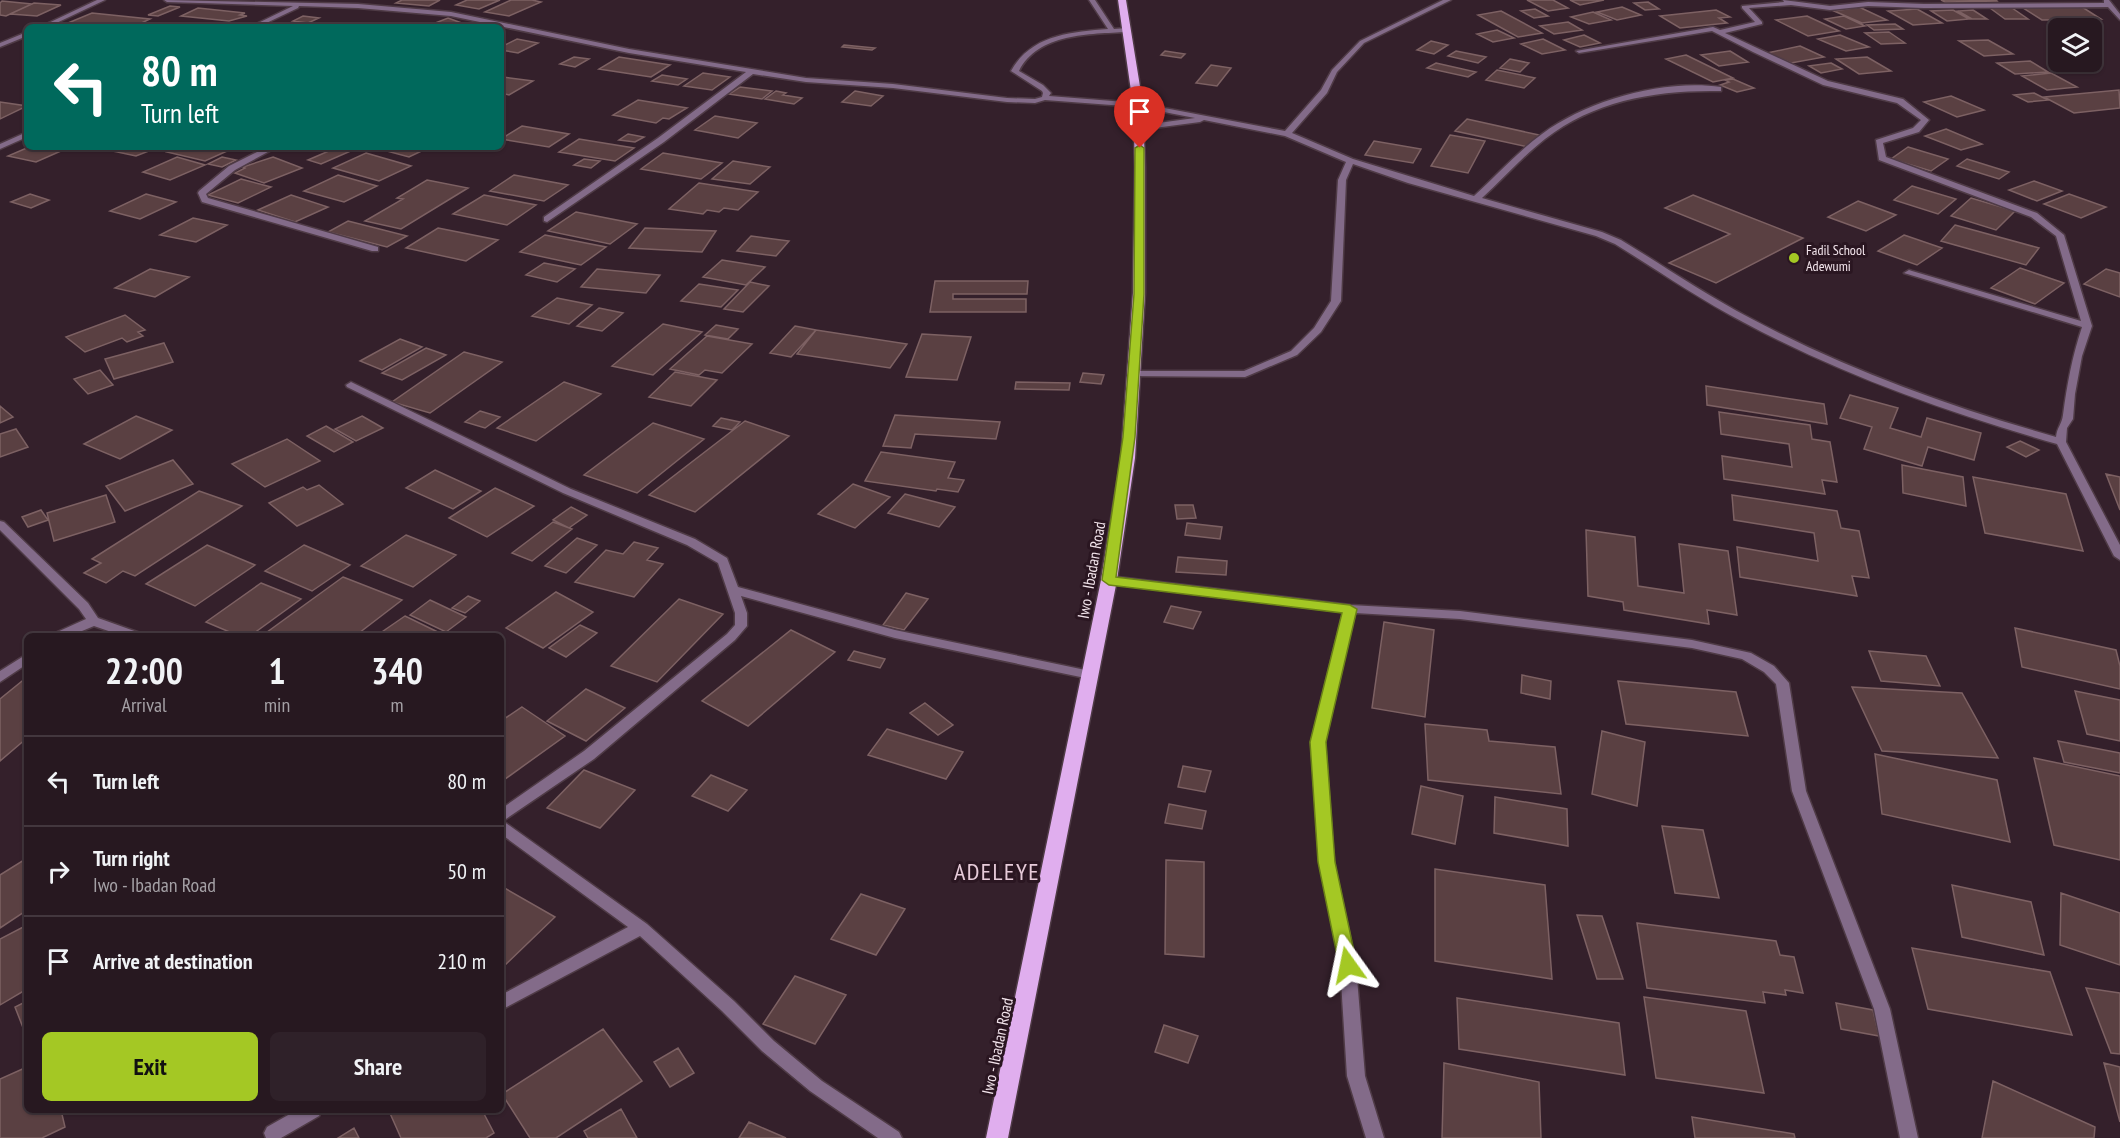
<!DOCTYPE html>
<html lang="en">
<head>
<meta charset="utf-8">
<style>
  :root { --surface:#271820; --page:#2f2129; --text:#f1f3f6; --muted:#a4a0a5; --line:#43373e; --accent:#a4c824 }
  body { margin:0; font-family:"PT Sans Narrow",sans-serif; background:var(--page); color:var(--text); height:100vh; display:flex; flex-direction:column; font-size:22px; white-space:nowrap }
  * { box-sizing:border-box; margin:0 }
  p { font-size:20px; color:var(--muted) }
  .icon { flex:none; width:33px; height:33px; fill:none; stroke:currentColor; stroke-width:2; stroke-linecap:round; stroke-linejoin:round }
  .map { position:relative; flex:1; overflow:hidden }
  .panel { position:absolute; left:24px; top:633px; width:480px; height:480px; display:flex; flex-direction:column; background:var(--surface); border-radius:9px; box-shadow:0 2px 4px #0004,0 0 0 2px var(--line) }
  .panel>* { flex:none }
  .top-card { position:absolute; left:24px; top:24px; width:480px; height:126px; border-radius:9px; box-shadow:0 2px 4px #0004,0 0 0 2px var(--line); background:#00695c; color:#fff; overflow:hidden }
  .buttons { position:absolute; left:2048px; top:18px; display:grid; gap:12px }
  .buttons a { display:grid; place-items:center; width:54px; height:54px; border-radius:9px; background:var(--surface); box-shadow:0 2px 4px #0004,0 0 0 2px var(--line); font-size:30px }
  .pin { position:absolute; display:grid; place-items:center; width:51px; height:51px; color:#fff; margin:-62px -26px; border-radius:50% 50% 50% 0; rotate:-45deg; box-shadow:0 0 6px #0007 }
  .pin .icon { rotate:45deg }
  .me { position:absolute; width:66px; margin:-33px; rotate:348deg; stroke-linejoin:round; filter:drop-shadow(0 0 4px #0008) }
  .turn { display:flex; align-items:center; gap:21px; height:126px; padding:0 18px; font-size:27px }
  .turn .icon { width:78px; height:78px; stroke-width:2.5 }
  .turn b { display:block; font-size:42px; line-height:51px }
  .eta { display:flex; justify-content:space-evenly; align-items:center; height:102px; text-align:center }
  .eta b { font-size:36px; font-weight:800; line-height:42px }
  .cta { display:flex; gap:12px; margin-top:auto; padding:12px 18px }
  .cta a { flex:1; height:69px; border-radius:9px; background:var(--accent); color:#111; font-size:24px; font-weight:800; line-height:69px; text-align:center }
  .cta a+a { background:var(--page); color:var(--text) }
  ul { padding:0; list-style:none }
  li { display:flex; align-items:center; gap:18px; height:90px; padding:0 18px; border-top:2px solid var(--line) }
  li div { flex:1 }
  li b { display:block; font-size:22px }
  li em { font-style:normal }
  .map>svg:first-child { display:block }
  .building { fill:#5a4042; stroke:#7d6163; stroke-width:1.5 }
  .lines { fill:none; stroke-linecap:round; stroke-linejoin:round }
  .minor-casing { stroke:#4f3b46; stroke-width:3 }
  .primary-casing { stroke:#4f3b46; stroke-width:3 }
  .minor { fill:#836b89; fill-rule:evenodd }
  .primary { fill:#e0aeee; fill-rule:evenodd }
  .route { fill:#a4c824; stroke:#6b8217; stroke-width:1.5 }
  .poi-dot { fill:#a4c824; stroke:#2a1621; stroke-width:2 }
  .labels { text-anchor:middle; stroke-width:6; stroke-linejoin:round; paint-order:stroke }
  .far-poi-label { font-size:14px; fill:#f2e4eb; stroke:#2a1621; text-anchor:start }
  .street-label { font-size:16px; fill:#f2e4eb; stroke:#2a1621 }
  .near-quarter-label { font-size:24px; letter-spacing:1.5px; fill:#e7cbd9; stroke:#2a1621 }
</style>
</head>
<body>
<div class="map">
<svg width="2120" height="1138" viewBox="0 0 2120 1138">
  <rect width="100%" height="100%" fill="#34202b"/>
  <!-- building -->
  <path class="building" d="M402,0H440L429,6L396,3Z
    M467,0H500L479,9L456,5Z
    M511,0H532L541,2L509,16L485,12Z
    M1527,0H1553L1568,8L1548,11Z
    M1570,0H1604L1580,5Z
    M1941,0H1996L1997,1L1945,2Z
    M2,1L32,4L6,16L0,15V3Z
    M1648,2L1659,9L1645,10L1634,3Z
    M34,3L61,5L37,16L10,14Z
    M170,6L180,7L158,16L148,15Z
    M1622,7L1641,15L1617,20L1597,12Z
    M1859,7L1887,20L1862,23L1834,11Z
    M2082,7L2101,19L2042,20L2023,8Z
    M198,8L245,13L240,15L247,16L229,21L181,16Z
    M1990,8H2012L2028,19H2005Z
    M1535,9L1548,16L1534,18L1521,11Z
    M1917,9L1942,23L1913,25L1888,11Z
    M1716,10L1730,17L1719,18L1727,23L1680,28L1660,16Z
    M1953,10L1969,19L1947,21L1931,11Z
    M1973,10L1987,19H1972L1958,11Z
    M1501,11L1542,33L1518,37L1478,15Z
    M1593,12L1611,20L1589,24L1571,17Z
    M92,13L150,19L133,27L68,23Z
    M303,16L319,18L308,23L293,21Z
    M1807,16L1839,31L1808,36L1776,20Z
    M1844,16L1865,26L1846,29L1825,19Z
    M448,18L459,22L444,27H425Z
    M1568,22L1582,30L1554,34L1540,26Z
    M1895,24L1903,29L1874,30L1867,25Z
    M1497,30L1514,38L1493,42L1477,34Z
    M1889,32L1905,43L1881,44L1865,33Z
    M1584,35L1600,43L1580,47L1564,40Z
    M1840,35L1869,47L1846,51L1818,39Z
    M517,39L538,43L518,53L501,50V47Z
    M1543,39L1565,50L1542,54L1521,44Z
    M1988,40L2013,54L1984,56L1959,41Z
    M1431,41L1448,45L1434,54L1417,50Z
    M844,45L875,48L872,50L842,47Z
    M1800,46L1824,57L1791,63L1767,53Z
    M1165,51L1185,54L1181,58L1161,55Z
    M1456,51L1486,57L1478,63L1448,56Z
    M1730,51L1748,62L1719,66L1701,55Z
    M1686,55L1733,78L1713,82L1666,59Z
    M574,57L589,59L575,67L560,64Z
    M619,57L670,65L651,77L599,69Z
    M1867,57L1891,71L1859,74L1836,59Z
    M1510,59L1529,63L1520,72L1500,68Z
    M2030,61L2048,72L2015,74L1997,63Z
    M1436,63L1476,72L1468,77L1427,68Z
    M1831,63L1842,69L1821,73L1809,66Z
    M1211,65L1231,68L1217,86L1196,83Z
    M1497,70L1535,78L1524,88L1486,80Z
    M703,73L730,77L712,90L684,86Z
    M2051,73L2077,87L2047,90L2022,76Z
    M662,75L687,79L678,85L652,81Z
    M503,77L533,81L509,95L501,93Z
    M1733,79L1754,88L1737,92L1720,85L1729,82L1725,80Z
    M740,87L772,91L762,99L729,94Z
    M2119,90L2120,108L2074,113L2044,97Z
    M776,91L786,93L783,95L802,98L794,104L765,99Z
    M855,91L883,96L871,106L842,102Z
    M2034,93L2048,100L2028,102L2014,95Z
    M1951,96L1984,110L1957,117L1924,102Z
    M638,100L687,108L669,119L663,118L656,123L613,115Z
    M0,102L27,106L0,119Z
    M715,116L757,123L738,138L695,130Z
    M1467,119L1539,135L1528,147L1455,131Z
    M522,126L569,134L549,147L501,139Z
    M1946,129L1982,144L1961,150L1925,136Z
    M628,134L644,137L635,142L619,140Z
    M1450,135L1485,141L1468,173L1431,166Z
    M579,139L634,148L615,161L559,152Z
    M1374,141L1421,149L1413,163L1365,155Z
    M29,147H70L36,162L8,156Z
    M115,147H159L136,156L108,150Z
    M177,147H236L205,161L167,152Z
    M338,147L353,150L321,164L308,160Z
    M372,147H430L409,157Z
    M1908,147L1948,159L1931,171L1891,159Z
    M366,153L411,166L379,181L333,168Z
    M663,153L722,163L701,179L641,169Z
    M177,157L205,165L170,180L143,172Z
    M222,157L236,160L222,167L208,164Z
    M273,157L302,168L264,183L235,173L245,168L243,167Z
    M584,159L600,161L591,168L574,165Z
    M1967,159L2009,172L1999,179L1957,166Z
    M733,161L770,167L750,184L712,179Z
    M338,175L377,186L344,202L304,191Z
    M514,175L568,185L544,201L490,191Z
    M241,179L271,187L238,203L208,195Z
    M427,180L468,188L401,229L365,221L403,199L397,198Z
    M2034,181L2062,191L2037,201L2009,190Z
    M699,183L758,192L738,210L724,208L719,212L707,210L703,214L669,209Z
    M1912,186L1956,199L1938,214L1894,200Z
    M30,194L49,200L31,208L11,202Z
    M146,194L176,202L140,219L110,211Z
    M2069,194L2106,207L2081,218L2044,204Z
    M291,195L328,207L295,222L258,210Z
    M484,195L536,205L507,225L453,214Z
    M1693,195L1803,238L1716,283L1669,263L1730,234L1665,208Z
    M1971,198L2015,211L1996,230L1951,216Z
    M1858,201L1896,215L1866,231L1828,217Z
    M576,212L637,224L610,244L548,231Z
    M193,218L227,225L196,242L160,235Z
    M348,221L407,236L387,247L328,232Z
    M1955,225L2039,248L2026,265L1941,241Z
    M438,228L498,240L466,261L406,248Z
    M645,228L716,231L702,252L629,248Z
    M545,235L606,247L581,265L520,252Z
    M1904,235L1942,248L1917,265L1878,251Z
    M751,236L789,241L776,256L737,251Z
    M722,260L765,267L746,285L703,277Z
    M544,263L575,269L557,282L526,275Z
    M2020,268L2064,283L2035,304L1991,288Z
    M150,269L189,277L155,297L115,288Z
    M597,269L660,275L646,293L581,287Z
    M2106,269L2120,273V297L2084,284Z
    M935,281H1028L1027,294H953V299H1026V312H930Z
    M750,282L769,286L743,312L724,309Z
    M699,284L738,290L721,307L681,301Z
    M557,298L592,305L569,324L532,316Z
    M599,308L623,313L602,331L577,326Z
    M125,315L145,330L138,332L143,336L127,342L122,338L85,352L66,337Z
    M663,324L702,332L653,375L612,366Z
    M716,325L738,329L728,339L705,335Z
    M795,326L816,330L791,357L770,353Z
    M816,330L907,344L890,368L797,354Z
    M922,334L971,337L957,380L906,377Z
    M707,336L752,344L722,373L705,370L699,375L670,369Z
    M400,339L422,347L382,370L360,361Z
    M164,343L173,362L114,379L105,359Z
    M426,348L446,355L402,380L382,373Z
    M464,352L502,362L430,413L392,402Z
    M100,370L113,385L88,394L74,379Z
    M675,372L717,380L691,406L649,397Z
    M1083,373L1104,375L1101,384L1080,382Z
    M564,382L601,394L536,441L497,428Z
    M1016,382L1070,383L1069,390L1015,389Z
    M1706,386L1824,404L1827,424L1707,405Z
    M1850,395L1898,408L1890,428L1921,437L1927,418L1981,433L1974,460L1928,447L1922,466L1864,449L1872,427L1840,418Z
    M0,406L13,417L0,423Z
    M480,411L500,417L485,428L465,422Z
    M1719,412L1810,425L1812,439L1830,442L1837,482L1822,480L1825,494L1724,479L1722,456L1792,467L1789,444L1721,434Z
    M895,415L1000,422L996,439L915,434L911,448L883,446Z
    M136,416L172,430L120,459L84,444Z
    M362,416L383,428L356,441L335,429Z
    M721,418L740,422L732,430L713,426Z
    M745,421L789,436L695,512L649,495Z
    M653,423L704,439L637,493L584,475Z
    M326,426L353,442L334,452L307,436Z
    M16,429L28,447L0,457V434Z
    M287,439L320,461L265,487L232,464Z
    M2020,441L2039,450L2026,457L2007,447Z
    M881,452L955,462L948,478L964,480L958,492L937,489L936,491L865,481Z
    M173,460L193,484L125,511L106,486Z
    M1902,465L1963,477L1966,506L1903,493Z
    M435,470L481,491L453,509L406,488Z
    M2106,474L2120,477V510Z
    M1973,477L2066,494L2083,551L1985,533Z
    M853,484L890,497L855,528L818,514Z
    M319,485L343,504L297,526L269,503L303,487L307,490Z
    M495,488L534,506L487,537L449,518Z
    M199,491L242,506L135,576L123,571L106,583L84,573L101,563L92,559Z
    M905,494L955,507L939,527L888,513Z
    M106,495L115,522L54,541L47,513Z
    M1732,495L1837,511L1841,528L1859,531L1869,578L1852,576L1857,596L1740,577L1737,547L1818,561L1814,533L1734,520Z
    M1175,505H1193L1196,518L1177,519Z
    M571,507L587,515L569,528L553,520Z
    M41,510L48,520L28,527L22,517Z
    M553,522L572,529L532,561L512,553Z
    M1187,523L1222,527L1220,539L1185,535Z
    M1586,530L1635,537L1638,586L1684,593L1679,544L1728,551L1737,615L1707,610L1709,624L1624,610L1623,602L1588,596Z
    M406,535L456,555L413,587L361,566Z
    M577,538L597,545L566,573L545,566Z
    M634,542L658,548L647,560L663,564L634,597L575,582L606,550L623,554Z
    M207,545L255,565L195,606L146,584Z
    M304,545L350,565L312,591L265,571Z
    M1178,557L1227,561L1226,575L1176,572Z
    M343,577L402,600L355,636L263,635Z
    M261,583L301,599L250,636H239L206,622Z
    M556,592L593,612L543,648L506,628Z
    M906,593L928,599L904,630L883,625Z
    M468,596L480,601L465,613L452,608Z
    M679,599L723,614L657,682L611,666Z
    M430,600L466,617L446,632L410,615Z
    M1171,606L1201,612L1193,629L1164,622Z
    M405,616L446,636H376Z
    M1384,622L1434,630L1425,717L1372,708Z
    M580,625L597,633L566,657L549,648Z
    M2015,628L2116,650L2120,666V689L2022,667Z
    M791,630L835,652L748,726L702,701Z
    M854,651L885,659L880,668L848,660Z
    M1869,651L1926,656L1940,686L1881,681Z
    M1522,675L1551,681L1550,699L1521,693Z
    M27,677V738L0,761V699Z
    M1618,681L1736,692L1748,736L1626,724Z
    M1852,687L1962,693L1998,758L1882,751Z
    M586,689L625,708L586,741L547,721Z
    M2075,691L2120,700V741L2087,734Z
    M925,703L953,725L938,735L910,713Z
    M522,707L565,736L501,782V721Z
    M1425,724L1487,730L1489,741L1555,747L1561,794L1428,780Z
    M887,729L963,752L946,779L868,755Z
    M1602,731L1645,742L1637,806L1592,794Z
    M2058,741L2120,753V773L2064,762Z
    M1875,754L1997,780L2010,842L1882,814Z
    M2034,758L2120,776V860L2054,845Z
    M1183,766L1211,771L1205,792L1178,787Z
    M584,770L635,790L600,828L547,808Z
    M711,775L747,790L728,811L692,796Z
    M1421,786L1463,796L1455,844L1412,834Z
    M1495,797L1567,809L1568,846L1494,833Z
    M1169,804L1206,811L1202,829L1165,823Z
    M1662,826L1703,830L1719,898L1675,893Z
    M27,858V910L0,928V875Z
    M1166,860L1204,862V957L1165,954Z
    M1435,869L1545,885L1552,979L1435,961Z
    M1952,885L2031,902L2044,955L1962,937Z
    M501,886L555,917L501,969Z
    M2061,893L2120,913V965L2060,945Z
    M861,894L905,909L876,955L831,939Z
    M1577,915L1602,916L1623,979H1597Z
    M1637,923L1776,941L1780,955L1794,957L1803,993L1785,990L1786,995L1763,992L1765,1003L1647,988Z
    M27,925V989L0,1005V939Z
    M1912,948L2050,972L2072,1035L1928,1009Z
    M795,976L846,995L815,1044L763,1024Z
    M2086,988L2120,993V1054L2111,1053Z
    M1644,997L1746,1011L1764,1093L1656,1078Z
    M1457,998L1619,1023L1625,1075L1459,1049Z
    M27,1001V1038L15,1007Z
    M1836,1003L1873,1010L1879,1036L1841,1029Z
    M1164,1025L1198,1036L1188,1063L1155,1052Z
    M603,1029L642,1081L556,1138H530L502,1094Z
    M678,1048L694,1073L670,1087L654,1062Z
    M1444,1063L1539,1082L1541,1138H1442Z
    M2104,1063L2120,1067V1122Z
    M27,1067V1110H61L65,1127L42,1138H0V1079Z
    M1993,1081L2095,1127L2094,1138H1982Z
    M621,1109L637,1138H588L584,1131Z
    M482,1110L494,1133L486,1138H401L389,1111Z
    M1692,1117L1794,1134L1795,1138H1695Z
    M749,1122L786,1138H739Z
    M354,1128L359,1138H338Z"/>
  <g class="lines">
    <defs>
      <path id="minor" d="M97,0H105L48,27H40Z
        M164,0L358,4L451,12L629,49L806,78L893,84L1007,98L1035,99L1042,97L1043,93L1042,91L1011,71C1031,35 1070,32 1108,29L1089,0H1095L1114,29L1127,28L1130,30L1127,32C1090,34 1038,33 1019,71L1043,85L1051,93L1049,96L1138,103L1285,131L1321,90L1332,70L1360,41L1443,0H1451L1364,43L1337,72L1327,93L1292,133L1353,159L1474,196C1496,176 1517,152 1542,134C1588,100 1663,79 1721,87V91H1718C1657,90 1595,100 1545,139C1522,157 1503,179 1482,198L1602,232L1621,240C1664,266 1706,295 1750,318C1847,370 1951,407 2056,437C2057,427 2062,424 2063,415C2067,385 2072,357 2082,327L1904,273L1909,270L1912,271L2081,321L2056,236L2031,217L1879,160L1876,140L1913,128L1921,120L1897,103L1823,85L1753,52L1712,31L1579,53L1576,51L1713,27L1720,30L1755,22L1742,8V6L1784,2L1783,0L1830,6L1868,2L1924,4L2104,3V0H2109L2120,14V20L2108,7L1924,8L1868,6L1830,10L1791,5L1749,8L1762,22V24L1725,33L1828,81L1903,99L1929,120L1919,132L1883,143L1886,157L2037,213L2064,235L2092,326L2082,356L2075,394L2073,419L2067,428L2066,442L2120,545V560L2114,556L2057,444C1949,413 1842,375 1743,322C1699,299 1657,270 1615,244L1596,236L1408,183L1353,164L1346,180L1341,301L1321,332L1297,355L1245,377L1129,376V372L1133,371H1244L1291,351L1314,328L1331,301L1338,180L1346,162L1285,136L1204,120L1200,122L1139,130L1135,128L1136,126L1195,118L1138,107L1045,100L1035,103L1007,102L893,88L806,82L753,74L664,142L547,222L544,221V217L658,138L746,72L629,53L451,16L358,8L299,6L298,8L258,27H250L293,6L167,2Z
        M27,32V36L0,47V43Z
        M27,132V137L0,149V144Z
        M267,147H277L235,170L206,194L208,198L378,247V251H372L202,202L198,193L199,191L229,166Z
        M351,382L571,489L695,539L727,558L738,587L895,630L1095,672L1097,675L1095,678L1090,679L895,638L741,596L747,613V626L735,640L594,759L503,821L647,924L734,1001L774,1041L822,1081L899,1132L902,1138H878L810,1091L762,1051L722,1011L640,936L501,1010V995L628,927L501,834V809L584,751L727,634L735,625V613L718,563L687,545L563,493L347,387L346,385Z
        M0,521L4,522L88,603L98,618L140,633L142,636H123L94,626L70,636H53L55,633L86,619L79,609L0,530Z
        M1109,576L1350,605L1460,611L1692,640L1751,653L1774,666L1789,683L1806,791L1890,1009L1918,1138H1900L1874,1009L1792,791L1776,684L1764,672L1742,659L1692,648L1460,619L1355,613L1325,742L1334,862L1356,965L1365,1076L1384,1138H1366L1347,1076L1340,965L1320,862L1311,742L1343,612L1105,583L1103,580L1105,577Z
        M27,654V664L0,682V671Z
        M297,1110H322L319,1116L281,1138H266L264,1133L267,1127Z"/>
      <path id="primary" d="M1118,0H1126L1143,105L1145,167V293L1135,458L1117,580L1008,1138H986L1101,580L1121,458L1133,293L1135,167L1133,105Z"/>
    </defs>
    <!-- minor casing -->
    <use href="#minor" class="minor-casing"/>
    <!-- primary casing -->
    <use href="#primary" class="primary-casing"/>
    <!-- minor -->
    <use href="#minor" class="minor"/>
    <!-- primary -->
    <use href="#primary" class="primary"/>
  </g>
  <!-- route -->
  <path class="route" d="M1140,145L1144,148V294L1135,437L1116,577L1350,605L1357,609L1326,742L1335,862L1357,965L1354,970L1348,972L1341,970L1339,965L1318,862L1310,742L1342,613L1109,585L1102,580L1123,437L1134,294L1135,148Z"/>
  <!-- markers -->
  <circle class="poi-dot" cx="1794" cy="258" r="6"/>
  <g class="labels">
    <!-- far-poi labels -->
    <g class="far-poi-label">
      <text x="1806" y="255">Fadil School<tspan x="1806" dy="16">Adewumi</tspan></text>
    </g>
    <!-- street labels -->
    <g class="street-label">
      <text transform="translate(1091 570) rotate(-80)" y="6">Iwo - Ibadan Road</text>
      <text transform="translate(997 1046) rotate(-78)" y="6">Iwo - Ibadan Road</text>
    </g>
    <!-- near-quarter labels -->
    <g class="near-quarter-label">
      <text x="997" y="880">ADELEYE</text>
    </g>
  </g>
</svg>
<div class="buttons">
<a><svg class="icon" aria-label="layers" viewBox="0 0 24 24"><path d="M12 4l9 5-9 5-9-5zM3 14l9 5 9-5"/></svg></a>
</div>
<div class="pin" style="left:1140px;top:148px;background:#d93025"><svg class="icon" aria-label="arrive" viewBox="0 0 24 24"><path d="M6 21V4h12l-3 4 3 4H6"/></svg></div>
<svg class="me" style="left:1348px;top:965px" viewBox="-20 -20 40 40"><path d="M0-17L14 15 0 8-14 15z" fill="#a4c824" stroke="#fff" stroke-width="4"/></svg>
<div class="top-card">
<div class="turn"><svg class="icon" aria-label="left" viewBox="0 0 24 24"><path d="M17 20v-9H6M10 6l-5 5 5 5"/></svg><div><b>80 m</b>Turn left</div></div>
</div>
<section class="panel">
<div class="eta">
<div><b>22:00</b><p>Arrival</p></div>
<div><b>1</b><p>min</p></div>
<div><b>340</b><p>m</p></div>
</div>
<ul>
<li><svg class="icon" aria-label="left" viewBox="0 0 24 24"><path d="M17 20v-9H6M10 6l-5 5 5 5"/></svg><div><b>Turn left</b></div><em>80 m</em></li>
<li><svg class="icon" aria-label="right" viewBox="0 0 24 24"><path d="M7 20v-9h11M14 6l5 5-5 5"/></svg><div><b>Turn right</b><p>Iwo - Ibadan Road</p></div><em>50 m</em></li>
<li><svg class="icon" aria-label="arrive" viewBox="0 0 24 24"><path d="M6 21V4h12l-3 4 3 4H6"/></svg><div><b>Arrive at destination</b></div><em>210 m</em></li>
</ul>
<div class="cta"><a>Exit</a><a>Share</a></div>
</section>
</div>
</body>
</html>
